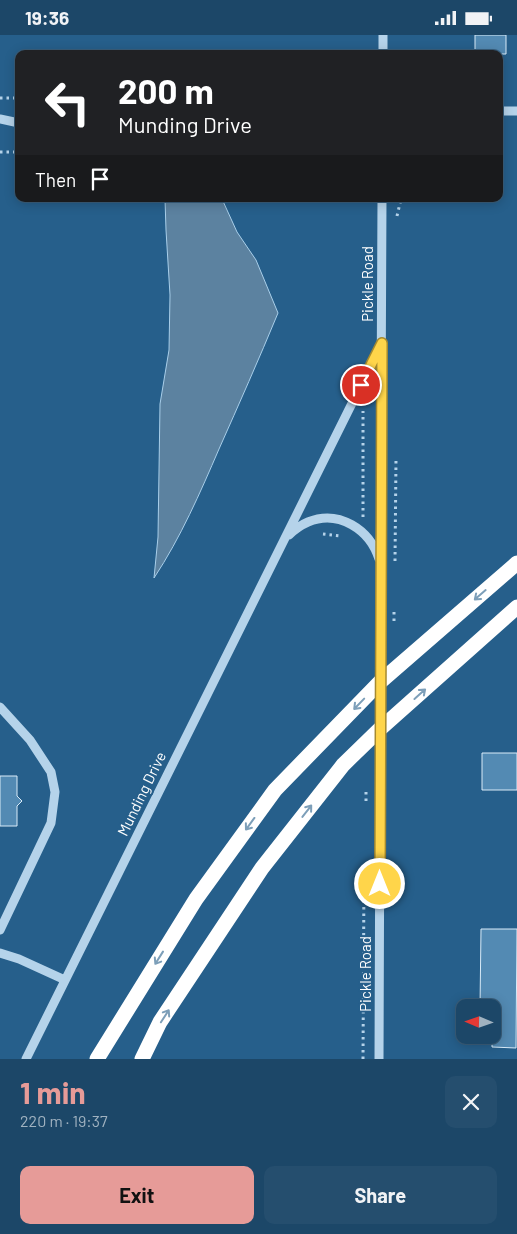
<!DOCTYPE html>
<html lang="en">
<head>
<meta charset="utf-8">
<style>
  :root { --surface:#1c4768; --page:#254e6e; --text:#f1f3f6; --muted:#a0b2c0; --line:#3a5f7c; --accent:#e69b98 }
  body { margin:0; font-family:Barlow,sans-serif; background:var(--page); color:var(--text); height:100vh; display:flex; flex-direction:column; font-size:19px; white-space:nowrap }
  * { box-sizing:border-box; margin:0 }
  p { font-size:16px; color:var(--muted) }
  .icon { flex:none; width:28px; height:28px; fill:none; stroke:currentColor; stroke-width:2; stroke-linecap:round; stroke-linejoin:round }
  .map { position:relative; height:1024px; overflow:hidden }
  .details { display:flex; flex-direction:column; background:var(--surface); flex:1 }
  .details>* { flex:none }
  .banner { position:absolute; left:15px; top:15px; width:488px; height:152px; border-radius:10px; box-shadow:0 2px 12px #0003,0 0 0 1px var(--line); background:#202124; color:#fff; overflow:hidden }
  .needle { width:32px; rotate:272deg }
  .tools { position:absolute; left:456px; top:964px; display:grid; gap:10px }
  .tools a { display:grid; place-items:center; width:45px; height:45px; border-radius:10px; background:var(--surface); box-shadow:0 2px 12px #0003,0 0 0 1px var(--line); font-size:25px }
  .pin { position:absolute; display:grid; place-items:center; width:42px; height:42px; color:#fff; margin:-21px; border:2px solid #fff; border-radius:50%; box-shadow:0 1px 5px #0007 }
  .me { position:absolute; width:55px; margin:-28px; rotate:0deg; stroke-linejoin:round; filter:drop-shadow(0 0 4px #0008) }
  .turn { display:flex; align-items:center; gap:18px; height:105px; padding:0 20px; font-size:22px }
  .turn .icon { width:65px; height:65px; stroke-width:2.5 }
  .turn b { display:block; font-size:35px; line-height:42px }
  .then { display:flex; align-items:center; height:48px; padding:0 20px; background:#0003; gap:10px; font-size:19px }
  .round { display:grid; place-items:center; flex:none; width:52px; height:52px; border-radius:10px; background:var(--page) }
  .head { display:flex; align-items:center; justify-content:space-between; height:85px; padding:0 20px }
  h1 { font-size:30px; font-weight:700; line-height:38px; color:var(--accent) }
  .action { display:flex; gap:10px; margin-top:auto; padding:10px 20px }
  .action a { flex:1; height:58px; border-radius:10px; background:var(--accent); color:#111; font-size:20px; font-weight:700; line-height:58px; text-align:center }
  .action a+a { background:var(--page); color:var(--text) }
  .status { display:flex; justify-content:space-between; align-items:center; height:35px; padding:0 25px; background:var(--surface); direction:ltr }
  .status svg { height:14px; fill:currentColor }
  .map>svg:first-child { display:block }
  .water { fill:#5c82a0; stroke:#a9cfea }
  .building { fill:#538ab3; stroke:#d9ebf8 }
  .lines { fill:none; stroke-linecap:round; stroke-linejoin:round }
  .path { stroke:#b5d3ea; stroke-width:3; stroke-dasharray:2.5 4; stroke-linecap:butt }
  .minor { stroke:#b5d3ea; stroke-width:9 }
  .highway { stroke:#fff; stroke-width:15 }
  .path-bridge { stroke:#b5d3ea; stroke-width:3; stroke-dasharray:2.5 4; stroke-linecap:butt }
  .minor-bridge { stroke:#b5d3ea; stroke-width:9 }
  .oneway { stroke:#7d9fb9 }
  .route-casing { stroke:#a68a30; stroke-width:12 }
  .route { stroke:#ffd54a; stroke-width:9 }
  .labels { text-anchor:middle; stroke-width:4; stroke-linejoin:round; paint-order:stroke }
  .street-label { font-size:15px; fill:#fff; stroke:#265f8b }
</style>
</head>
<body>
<div class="status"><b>19:36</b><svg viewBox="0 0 49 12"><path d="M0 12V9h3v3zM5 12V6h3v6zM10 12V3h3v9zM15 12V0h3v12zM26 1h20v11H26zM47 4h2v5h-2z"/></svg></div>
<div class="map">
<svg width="517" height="1024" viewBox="0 0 517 1024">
  <rect width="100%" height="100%" fill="#265f8b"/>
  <!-- water -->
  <path class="water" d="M165,164H222L237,197L256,225L278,278C259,324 239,369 219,414C200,458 181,502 154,543L158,502L160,369L169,315L170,260L166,195Z"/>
  <!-- building -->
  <path class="building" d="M475,0H506V19H475Z
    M482,718H517V755H482Z
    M0,741H17V761L22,766L17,771V791H0Z
    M481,894H517L516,1013L492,1012V972H480Z"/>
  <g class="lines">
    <!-- path -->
    <path class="path" d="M0,63H19
      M0,117H19
      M397,181L401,164
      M363,482V376
      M323,499L341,501
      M395,526L396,424
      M363,1024L364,837"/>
    <!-- minor -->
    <path class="minor" d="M383,19V0
      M499,76H517
      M0,84L19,88
      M289,500C294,495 301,490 308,487C339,474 370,495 379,524
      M380,590L382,164
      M0,672L30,705L51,737L55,757L51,788L0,895
      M0,918L19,924L65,945
      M26,1024L382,308
      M379,1024L380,752"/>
    <!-- highway -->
    <path class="highway" d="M97,1024L196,864L275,755L380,647L517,528
      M142,1024L160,987L262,833L343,730L380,694L517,572"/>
    <!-- path-bridge -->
    <path class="path-bridge" d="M394,586V576
      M366,766V754"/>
    <!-- minor-bridge -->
    <path class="minor-bridge" d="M380,752V590"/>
  </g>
  <!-- one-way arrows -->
  <defs><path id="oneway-shaft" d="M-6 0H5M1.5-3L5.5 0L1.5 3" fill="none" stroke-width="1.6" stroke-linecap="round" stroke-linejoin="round" transform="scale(1.25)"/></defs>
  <g class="oneway">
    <use href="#oneway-shaft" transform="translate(480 560) rotate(139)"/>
    <use href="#oneway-shaft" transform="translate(420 659) rotate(-42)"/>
    <use href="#oneway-shaft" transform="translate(359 669) rotate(134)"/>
    <use href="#oneway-shaft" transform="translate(307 776) rotate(-52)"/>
    <use href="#oneway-shaft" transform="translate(250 789) rotate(126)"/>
    <use href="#oneway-shaft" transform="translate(159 923) rotate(122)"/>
    <use href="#oneway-shaft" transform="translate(165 981) rotate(-57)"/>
  </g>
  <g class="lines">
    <defs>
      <path id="route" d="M361,350L382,308L380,849"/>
    </defs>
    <!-- route casing -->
    <use href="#route" class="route-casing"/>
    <!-- route -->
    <use href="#route" class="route"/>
  </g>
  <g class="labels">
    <!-- street labels -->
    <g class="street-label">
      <text transform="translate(368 249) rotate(-90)" y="5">Pickle Road</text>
      <text transform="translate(142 759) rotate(-64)" y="5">Munding Drive</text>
      <text transform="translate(366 939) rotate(-90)" y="5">Pickle Road</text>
    </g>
  </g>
</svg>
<div class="tools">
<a><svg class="needle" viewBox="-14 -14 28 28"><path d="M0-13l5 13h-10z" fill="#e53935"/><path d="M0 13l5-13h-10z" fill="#a0b2c0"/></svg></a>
</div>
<div class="pin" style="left:361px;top:350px;background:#d93025"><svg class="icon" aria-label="arrive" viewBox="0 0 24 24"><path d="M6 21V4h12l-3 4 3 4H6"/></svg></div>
<svg class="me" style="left:380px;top:849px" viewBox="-20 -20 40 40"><circle r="17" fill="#ffd54a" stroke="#fff" stroke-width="3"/><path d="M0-11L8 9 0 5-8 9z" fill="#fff"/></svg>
<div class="banner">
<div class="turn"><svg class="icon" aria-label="left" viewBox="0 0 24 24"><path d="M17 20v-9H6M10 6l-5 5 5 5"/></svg><div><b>200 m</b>Munding Drive</div></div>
<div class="then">Then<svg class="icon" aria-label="arrive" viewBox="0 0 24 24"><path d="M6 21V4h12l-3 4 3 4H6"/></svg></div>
</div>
</div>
<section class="details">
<div class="head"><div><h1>1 min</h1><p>220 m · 19:37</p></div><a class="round"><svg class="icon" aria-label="close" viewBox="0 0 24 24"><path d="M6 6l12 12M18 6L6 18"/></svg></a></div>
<div class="action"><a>Exit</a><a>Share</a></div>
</section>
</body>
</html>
